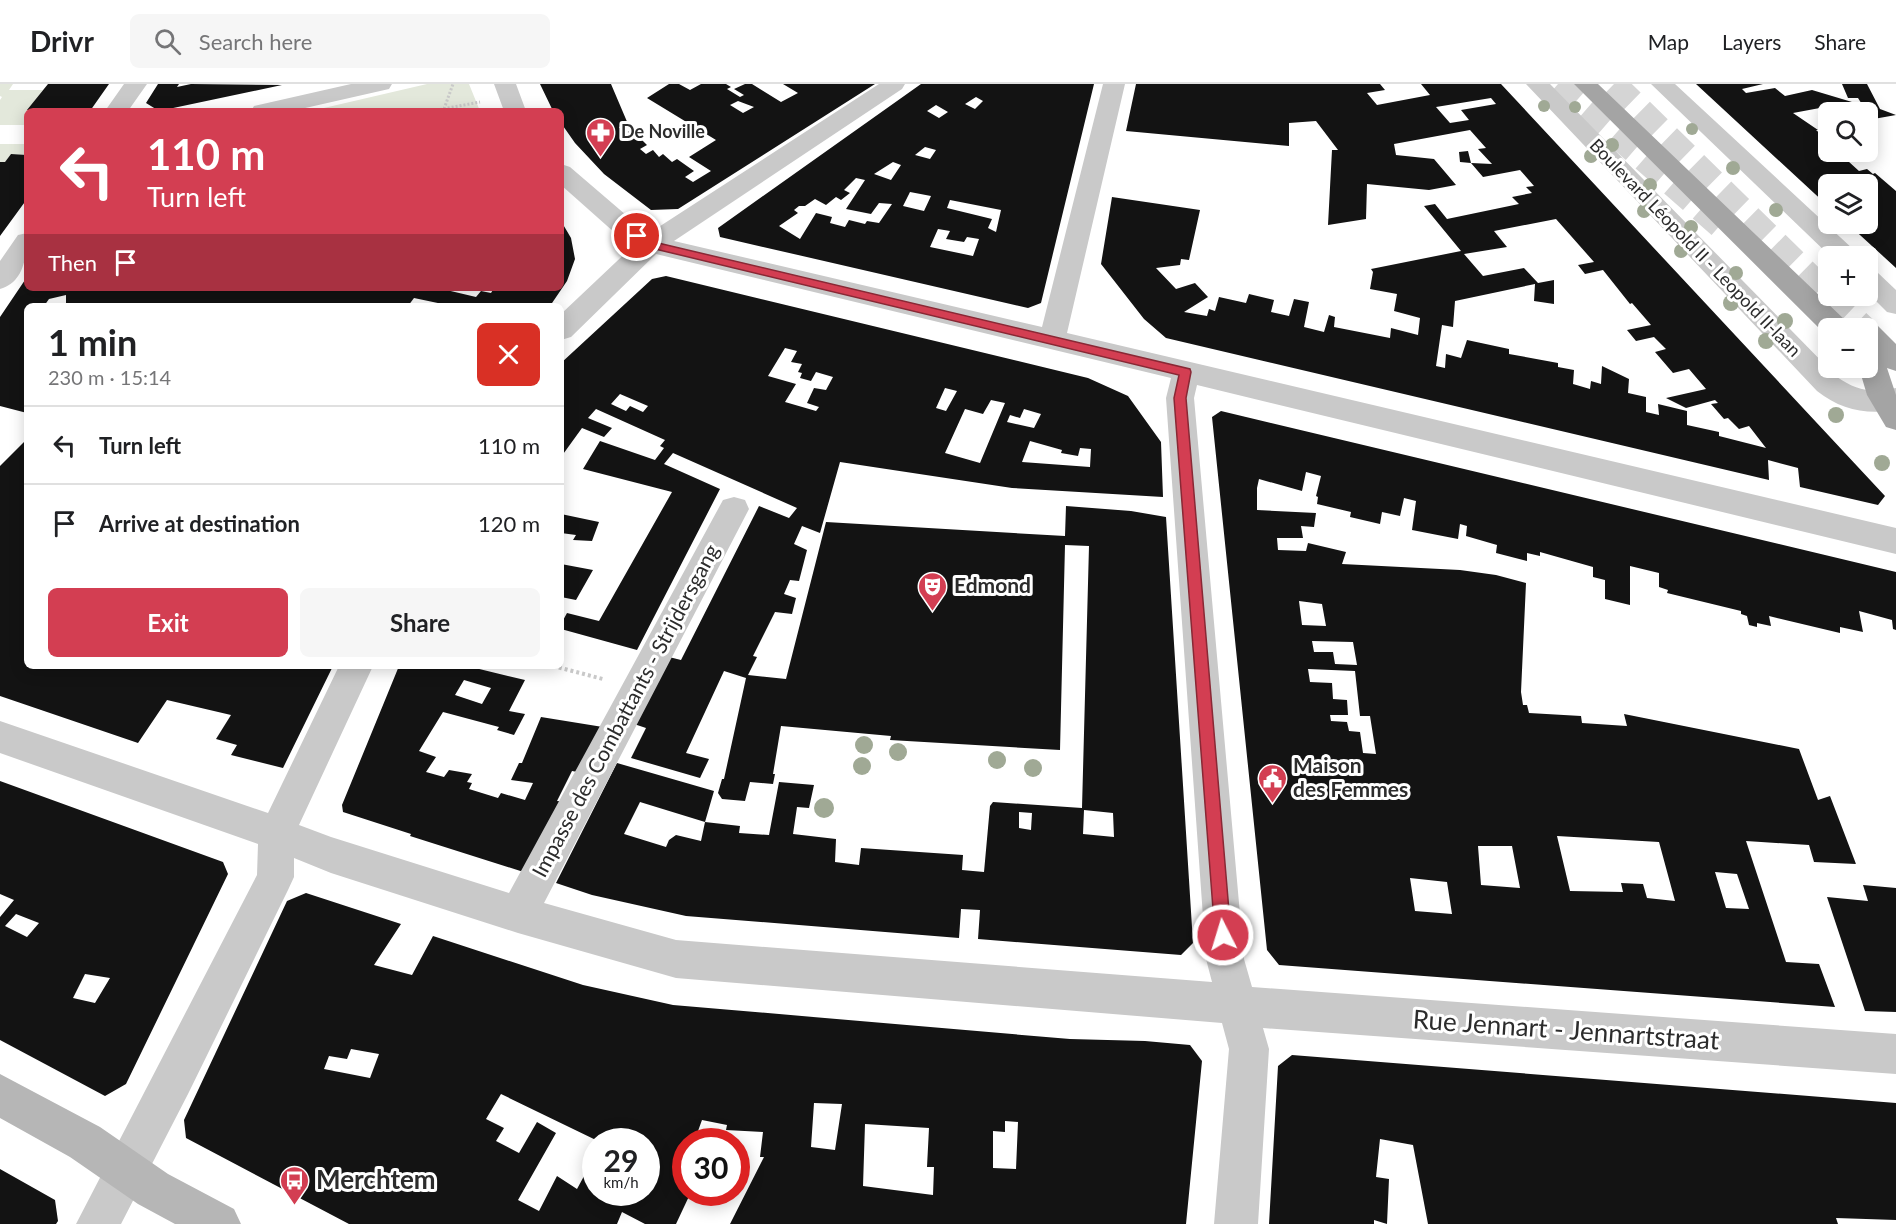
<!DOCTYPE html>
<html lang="en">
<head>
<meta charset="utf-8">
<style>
  :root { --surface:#fff; --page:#f6f6f6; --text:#202124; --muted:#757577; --line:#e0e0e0; --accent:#d33e52 }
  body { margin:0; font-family:Lato,sans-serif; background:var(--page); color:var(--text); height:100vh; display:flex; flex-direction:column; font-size:22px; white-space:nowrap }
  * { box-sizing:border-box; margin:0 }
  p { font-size:20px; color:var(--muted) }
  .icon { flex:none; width:33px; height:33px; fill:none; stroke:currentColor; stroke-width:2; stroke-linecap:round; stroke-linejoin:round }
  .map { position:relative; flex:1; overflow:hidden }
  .panel { position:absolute; left:24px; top:219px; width:540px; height:366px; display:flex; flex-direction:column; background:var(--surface); border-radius:9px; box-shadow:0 3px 15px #0003 }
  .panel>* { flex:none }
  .banner { position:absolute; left:24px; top:24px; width:540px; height:183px; border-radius:9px; box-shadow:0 3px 15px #0003; background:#d33e52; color:#fff; overflow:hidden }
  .buttons { position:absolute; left:1818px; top:18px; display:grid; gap:12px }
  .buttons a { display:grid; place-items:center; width:60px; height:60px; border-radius:9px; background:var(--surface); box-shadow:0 3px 15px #0003; font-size:30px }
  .speed { position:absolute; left:582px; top:1044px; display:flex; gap:12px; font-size:30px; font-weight:700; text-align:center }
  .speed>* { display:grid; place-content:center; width:78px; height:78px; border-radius:50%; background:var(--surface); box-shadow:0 3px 15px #0003; line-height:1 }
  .speed small { font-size:15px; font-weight:400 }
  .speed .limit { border:9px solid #d22; background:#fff; color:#111 }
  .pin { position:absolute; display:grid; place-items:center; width:51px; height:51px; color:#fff; margin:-26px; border:3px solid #fff; border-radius:50%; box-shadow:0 2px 6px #0007 }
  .me { position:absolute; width:66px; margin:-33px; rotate:355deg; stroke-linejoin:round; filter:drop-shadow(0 0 4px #0008) }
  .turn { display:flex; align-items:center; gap:21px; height:126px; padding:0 24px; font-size:27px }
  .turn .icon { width:78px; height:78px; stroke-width:2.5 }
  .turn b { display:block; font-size:42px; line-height:51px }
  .then { display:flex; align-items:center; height:57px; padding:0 24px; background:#0003; gap:12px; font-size:22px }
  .round { display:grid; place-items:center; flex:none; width:63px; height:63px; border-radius:9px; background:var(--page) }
  .overview { display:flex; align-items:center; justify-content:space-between; height:102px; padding:0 24px }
  h1 { font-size:36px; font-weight:700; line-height:45px }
  .cta { display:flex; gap:12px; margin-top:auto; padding:12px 24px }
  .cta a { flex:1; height:69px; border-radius:9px; background:var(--accent); color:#fff; font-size:24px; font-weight:700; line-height:69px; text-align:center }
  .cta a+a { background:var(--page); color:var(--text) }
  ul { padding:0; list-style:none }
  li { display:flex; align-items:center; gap:18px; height:78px; padding:0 24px; border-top:2px solid var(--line) }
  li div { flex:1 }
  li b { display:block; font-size:22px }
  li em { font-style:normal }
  header { display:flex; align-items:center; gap:36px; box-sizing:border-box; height:84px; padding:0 30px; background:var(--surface); border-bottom:2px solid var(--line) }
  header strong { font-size:28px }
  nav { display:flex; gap:33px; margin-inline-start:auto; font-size:21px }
  .search { width:420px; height:54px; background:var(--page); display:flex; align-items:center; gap:15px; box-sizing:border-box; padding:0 21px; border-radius:9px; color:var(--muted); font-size:22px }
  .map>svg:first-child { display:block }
  .green { fill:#e3e8db }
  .building { fill:#131313; fill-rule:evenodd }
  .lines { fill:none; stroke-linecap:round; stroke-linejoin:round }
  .highway-tunnel { stroke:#d5d5d5; stroke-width:25; stroke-dasharray:25 13; stroke-linecap:butt }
  .path-far1 { stroke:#c9c9c9; stroke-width:3; stroke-dasharray:2 2; stroke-linecap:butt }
  .path { stroke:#c9c9c9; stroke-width:4; stroke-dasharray:3 3; stroke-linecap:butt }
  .street { fill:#c9c9c9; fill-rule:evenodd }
  .secondary { fill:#b6b6b6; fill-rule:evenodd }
  .primary { fill:#a4a4a4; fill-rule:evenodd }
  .tree { fill:#a0a995 }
  .route { fill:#d33e52; stroke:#892835; stroke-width:1.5 }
  .labels { text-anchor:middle; stroke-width:6; stroke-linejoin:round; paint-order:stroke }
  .far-poi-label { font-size:18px; font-weight:bold; fill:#2c2c2c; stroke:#fff; text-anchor:start }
  .far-street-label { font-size:18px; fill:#2c2c2c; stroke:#fff }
  .poi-label { font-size:21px; font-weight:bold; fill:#2c2c2c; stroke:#fff; text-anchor:start }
  .street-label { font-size:21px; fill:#2c2c2c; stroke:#fff }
  .near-street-label { font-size:26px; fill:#2c2c2c; stroke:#fff }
  .near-poi-label { font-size:26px; font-weight:bold; fill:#2c2c2c; stroke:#fff; text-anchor:start }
</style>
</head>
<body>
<header>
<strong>Drivr</strong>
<div class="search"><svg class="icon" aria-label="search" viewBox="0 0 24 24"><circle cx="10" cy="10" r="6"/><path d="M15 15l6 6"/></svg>Search here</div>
<nav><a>Map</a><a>Layers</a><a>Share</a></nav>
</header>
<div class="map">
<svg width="1896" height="1140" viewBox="0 0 1896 1140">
  <rect width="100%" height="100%" fill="#fff"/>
  <!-- green -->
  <path class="green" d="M0,0H13L9,6H43L28,26L36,27H27V41H0V16L2,13L0,12Z
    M427,0H469L480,27H311Z
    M0,60H27V71L11,70L5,78H0Z"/>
  <!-- building -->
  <path class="building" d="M48,0H109L90,27L27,26Z
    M158,0H179L177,3L191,0L282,1L159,27L146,19Z
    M540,0H611L628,40L619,43L624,49L632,46L647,61L640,65L646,70L653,66L659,73L663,70L672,78L677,75L694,87L685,93L693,98L711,87L689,73L716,56L647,14L669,0H679L690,6L701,0H726L731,3L727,5L740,13L744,11L734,5L745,0H752L781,18L798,9L783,0H875L678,125L651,126L604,90L575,59L561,39V27H553ZM738,17L754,23L743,29L730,21Z
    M921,0H1094L1041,219L1028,224L720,153L718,144ZM976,13L983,17L975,25L965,20ZM936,21L948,28L939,34L927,27ZM925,63L936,66L930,75L915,71ZM893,78L901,81L891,96L874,90ZM856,94L865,96L846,125L871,130L879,119L892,120L879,139L867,137L865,140L849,136L845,143L830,139L832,133L816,129L800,155L779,142L798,129L794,126L799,122H805L815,115L826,121L836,113L841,116L850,109L844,106ZM910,108L931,112L924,127L903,122ZM950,116L1001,126L996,148L988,144L992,135L947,124ZM938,145L950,147L946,155L964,158L967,153L979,155L973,172L930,163Z
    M1136,0H1380L1385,6L1367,9L1377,21L1430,11L1421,0H1501L1885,412L1878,421L1800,403L1798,384L1768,376L1769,396L1166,254L1144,235L1101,180L1112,113L1200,126L1189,176L1181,175L1180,181L1156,184L1176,205L1195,199L1208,213L1184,228L1207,232L1209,225L1215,227L1219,213L1246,219L1249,210L1274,216L1271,228L1289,232L1294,215L1309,218L1304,243L1324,248L1329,231L1335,233L1334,243L1390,254L1391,244L1418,251L1420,234L1394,227L1397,210L1370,205L1373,188L1371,185L1461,167L1424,122L1435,120L1447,135L1519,120L1512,113L1532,109L1526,103L1534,102L1520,86L1483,93L1471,79L1492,80L1478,65L1486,64L1470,46L1394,60L1396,71L1434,75L1456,101L1429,106L1367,100L1366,135L1328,141L1332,66H1338L1316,37L1289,39V62L1126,47ZM1491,14L1496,20L1461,26L1469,36L1450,39L1436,23ZM1556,135L1594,178L1578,181L1585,190L1603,186L1630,220L1632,219L1651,241L1627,246L1636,257L1654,253L1666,265L1655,268L1673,289L1689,285L1706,305L1666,314L1686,324L1715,316L1718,319L1711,320L1724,335L1728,334L1739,345L1749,342L1766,364L1719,352V348L1687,341V327L1658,320L1659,331L1646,328V313L1628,309L1629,295L1602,282L1601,300L1591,297L1590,305L1573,300L1574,286L1558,283V279L1509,270V265L1467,256L1461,274L1446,270L1445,284L1436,282L1442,241L1453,243L1455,217L1535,200L1534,217L1554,220V196L1538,199L1524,184L1483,192L1464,170L1507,163L1494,147Z
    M1696,0H1763L1742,5L1746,9L1775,4L1785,12L1812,6L1852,18L1793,29L1818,46H1816L1826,55L1819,57L1828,61V68H1838L1859,87L1867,85L1873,90L1875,89L1896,107V184L1848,140H1868V100H1828V122Z
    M1842,0H1867L1880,25L1896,31L1868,36V28H1838L1863,22L1858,14H1848Z
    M1468,67L1471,79L1460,78L1459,68Z
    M11,70L27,71V115L0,152V78H5Z
    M561,137L571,154L575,175L567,197L550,222H452L414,214L408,222H66V211L49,215L44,222H27V329L0,322V233L27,193V204H438L476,213L481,207L491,209L494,204H561Z
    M666,192L1088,294L1128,312L1161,358L1163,413L1012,404L840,378L820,449L802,442L794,460L807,466L799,497L790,496L784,510L796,514L792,530L775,528L753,572L757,573L748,591L786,595L826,438L1065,452L1066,422L1131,427L1166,433L1193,859L1181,871L978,855L980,826L961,825L959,854L686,832L592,811L556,799L617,679L714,707L705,738L640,718L624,750L666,763L669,756L676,751L701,757L705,738L740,742L739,749L769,751L779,698L814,701L809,724L797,723L793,750L836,755L835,778L859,781L861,764L963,771L962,786L984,788L990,722L993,718L1082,724L1089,462L1065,461L1060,666L890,656L891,652L781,642L773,690H775L773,700L750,698L745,717L722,715L718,709L722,695H724L746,594L724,587L686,669L709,675L700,694L631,674L646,644L634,640L669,573L681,576L759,422L789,434L797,424L673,369L664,380L720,405L637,566L561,545V540L567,529L599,537L672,408L583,385L600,357L655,376L664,364L660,362L665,356L596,325L588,334L612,344L604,353L582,344L561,373V279L652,195ZM785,264L797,267L791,278L802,280L798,288L802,289L800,294L811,297L816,288L833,293L826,306L814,304L807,319L819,323L816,327L785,318L796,300L768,292ZM945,304L957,307L946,327L936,324ZM620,310L648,322L643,328L630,322L626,327L611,320ZM991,316L1005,319L980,379L945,369L965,325L983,330ZM1024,325L1041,330L1034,344L1007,338L1010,331L1020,334ZM1030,357L1062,366L1061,369L1078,372L1080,364L1091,365L1090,383L1022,378ZM1084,726L1113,729L1114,753L1083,750ZM1019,728L1032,729L1031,746L1019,744Z
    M1221,327L1896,488V546L1893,545L1892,536L1859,527L1863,548L1840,543V549L1769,532L1771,542L1757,539V543L1749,541L1747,532L1741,530V527L1667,509L1668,506L1659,503V489L1630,482V521L1605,515V496L1593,493V483L1540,468V472L1527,469V477L1496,469L1497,461L1466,452L1467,442L1460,440L1458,455L1412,446L1416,417L1404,414L1400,432L1382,428L1380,440L1350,433L1351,428L1317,420L1318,413L1316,412L1321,392L1306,388L1302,407L1259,395L1257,404V426L1316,429L1314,443L1301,442L1303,454H1277L1278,466L1306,467L1308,459L1346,468L1342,480L1460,486L1496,491L1526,499L1521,608L1523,621H1527L1529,629L1581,632L1582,639L1627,642L1624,630L1799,665L1818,716L1830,712L1856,780L1814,778L1809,761L1746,757L1786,878L1819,880L1835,923L1279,881L1267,866L1212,333ZM1299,517L1322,520L1326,542L1302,541ZM1312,557L1353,558L1357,581L1335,580L1333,568H1314ZM1308,585L1355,587L1360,632H1370L1376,670L1363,669L1360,648L1349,647L1347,638L1331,637L1330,631H1348L1347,616L1333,615L1332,599L1310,598ZM1557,752L1659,758L1675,817L1647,814L1643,800L1621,799L1623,808L1570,807ZM1478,762H1512L1520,804L1481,801ZM1715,788L1737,790L1749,825L1726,824ZM1410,794L1447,798L1452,830L1415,827Z
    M27,355V582H333L283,684L231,671L237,661L216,655L231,631L167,616L138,659L0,612V382Z
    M561,430L599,438L592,457L573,456L576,451L561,449Z
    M561,480L593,486L576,516L561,513Z
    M399,582H467L525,596L509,627L525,630L514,651L497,646L499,643L443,628L419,667L436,673L426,688L444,693L449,686L472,690L467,698L472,699L469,705L498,714L501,709L525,716L533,699L511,696L519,679H522L541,633L609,644L583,689L572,687L557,717L569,718L533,791L410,752L411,750L343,728L342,721ZM464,596L491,604L482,620L455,611Z
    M0,697L223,778L228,790L126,1000L105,1012L0,956V833L14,816L0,810ZM16,830L39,839L27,853L5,842ZM85,890L110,894L95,919L73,914Z
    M1863,801L1896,804V928L1865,927L1827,813L1868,817Z
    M306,809L401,840L374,881L412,891L433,852L583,901L673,921L1070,955L1145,957L1190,961L1202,977L1186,1140H730L764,1073H760L763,1048L726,1046L727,1041L702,1036L694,1058H686V1108H691L676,1140H645L622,1128L617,1140H349L186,1054L184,1036L287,817ZM351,965L379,970L370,994L324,985L329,972L347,975ZM501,1010L600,1058H646V1108H596V1070L577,1105L557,1092L539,1127L518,1116L556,1049L537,1038L519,1069L496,1057L504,1044L486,1035ZM814,1019L842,1020L835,1066L811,1063ZM1005,1037L1018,1038L1016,1085L993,1084V1047L1005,1048ZM865,1040L929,1044L927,1083H934L933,1111L863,1102Z
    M1292,971L1896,1019V1136L1836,1134L1838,1140H1428L1413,1061L1380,1055L1376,1093L1389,1095L1387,1140L1374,1136V1140H1269L1278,982Z
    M0,1085L55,1116L58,1137L56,1140H0Z"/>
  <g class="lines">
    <!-- highway-tunnel -->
    <path class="highway-tunnel" d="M1558,0L1726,147
      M1614,0L1828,210
      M1830,212L1864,244"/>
    <!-- path-far1 -->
    <path class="path-far1" d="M444,25L453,0
      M432,27L480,18"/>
    <!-- path -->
    <path class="path" d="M553,582L603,595"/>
    <!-- street -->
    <path class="street" d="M124,0H147L128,27H105Z
      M351,0H392L389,5L292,27H251L254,22Z
      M494,0H516L526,27H504Z
      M879,0H905L902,5L674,157L1042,243L1103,0H1125L1067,249L1896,444V470L1197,301L1194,314L1244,875L1252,903L1896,950V990L1263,944L1269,965L1258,1140H1214L1229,965L1222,939L676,894L518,849L331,789L294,774V793L288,806L188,1010L121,1140H76L257,791L258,760L0,669V637L268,729L339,582H373L299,741L331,753L509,809L723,416L734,413L745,416L749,425L544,819L676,856L1212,898L1206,875L1166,314L1171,294L656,170L571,253L561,256V230L634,161L615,149L561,101V80L570,83L633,137L651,148Z
      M1526,0H1550L1837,293C1857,307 1872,309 1896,304V326C1866,331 1841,326 1817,307Z
      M1651,0H1675L1854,166L1858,172H1830Z
      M27,149C27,170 25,198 0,205V177L18,151Z
      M1868,185L1877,188L1896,206V230L1887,228L1868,209Z"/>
    <!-- secondary -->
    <path class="secondary" d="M0,990L100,1043L168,1090L234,1125L241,1140H175L138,1120L70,1073L0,1034Z"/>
    <!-- primary -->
    <path class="primary" d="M1574,0H1598L1846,237L1849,244H1828V251H1826Z
      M1868,239L1878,242L1896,260V287L1887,284L1896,311V346L1886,343L1867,311L1859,284H1868V269L1871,268L1868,265V244H1857Z"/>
  </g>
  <!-- trees -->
  <g class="tree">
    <circle cx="1544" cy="22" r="6"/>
    <circle cx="1575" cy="23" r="6"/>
    <circle cx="1692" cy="45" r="6"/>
    <circle cx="1612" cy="61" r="7"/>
    <circle cx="1591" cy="72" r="7"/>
    <circle cx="1733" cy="84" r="7"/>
    <circle cx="1650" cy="101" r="7"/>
    <circle cx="1776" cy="126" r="7"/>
    <circle cx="1644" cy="127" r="7"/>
    <circle cx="1691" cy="143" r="7"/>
    <circle cx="1681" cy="167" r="7"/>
    <circle cx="1736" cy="189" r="7"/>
    <circle cx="1731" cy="219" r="8"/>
    <circle cx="1785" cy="237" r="8"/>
    <circle cx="1766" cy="257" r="8"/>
    <circle cx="1836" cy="331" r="8"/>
    <circle cx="1882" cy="379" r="8"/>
    <circle cx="864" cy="661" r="9"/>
    <circle cx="898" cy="668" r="9"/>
    <circle cx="997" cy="676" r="9"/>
    <circle cx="862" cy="682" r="9"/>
    <circle cx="1033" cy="684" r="9"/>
    <circle cx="824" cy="724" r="10"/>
  </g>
  <!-- route -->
  <path class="route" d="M637,148L654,158L1190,285L1191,288L1186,314L1231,851L1228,857L1223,859L1217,857L1215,851L1174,314L1179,291L651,164L634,154V149Z"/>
  <!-- icons -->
  <defs>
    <symbol id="pharmacy-pin" viewBox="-11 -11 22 30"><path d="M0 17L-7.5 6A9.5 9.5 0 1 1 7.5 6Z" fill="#d33e52" stroke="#fff"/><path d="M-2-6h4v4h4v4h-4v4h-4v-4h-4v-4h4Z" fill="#fff"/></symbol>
    <symbol id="theatre-pin" viewBox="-11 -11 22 30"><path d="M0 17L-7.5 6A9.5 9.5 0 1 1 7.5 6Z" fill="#d33e52" stroke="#fff"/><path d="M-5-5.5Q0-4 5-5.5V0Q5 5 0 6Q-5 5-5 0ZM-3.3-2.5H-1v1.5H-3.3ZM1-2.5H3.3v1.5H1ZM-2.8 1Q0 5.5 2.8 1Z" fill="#fff"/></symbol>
    <symbol id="civic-pin" viewBox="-11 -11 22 30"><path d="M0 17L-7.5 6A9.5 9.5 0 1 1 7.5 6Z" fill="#d33e52" stroke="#fff"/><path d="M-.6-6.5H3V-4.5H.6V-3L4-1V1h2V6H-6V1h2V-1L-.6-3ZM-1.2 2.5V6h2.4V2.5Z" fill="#fff"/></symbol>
    <symbol id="bus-pin" viewBox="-11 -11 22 30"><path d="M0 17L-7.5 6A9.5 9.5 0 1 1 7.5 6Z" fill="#d33e52" stroke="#fff"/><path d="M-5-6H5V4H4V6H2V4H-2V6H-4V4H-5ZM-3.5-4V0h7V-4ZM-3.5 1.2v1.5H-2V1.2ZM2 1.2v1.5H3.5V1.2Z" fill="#fff"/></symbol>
  </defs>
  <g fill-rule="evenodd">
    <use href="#pharmacy-pin" x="584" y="32" width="33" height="45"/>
    <use href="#theatre-pin" x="916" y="486" width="33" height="45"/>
    <use href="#civic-pin" x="1256" y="678" width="33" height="45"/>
    <use href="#bus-pin" x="278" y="1080" width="33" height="45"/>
  </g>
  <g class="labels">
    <!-- far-poi labels -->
    <g class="far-poi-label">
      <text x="621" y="54">De Noville</text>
    </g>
    <!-- far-street labels -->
    <g class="far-street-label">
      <text transform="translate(1695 164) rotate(46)" y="6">Boulevard Léopold II - Leopold II-laan</text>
    </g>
    <!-- poi labels -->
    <g class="poi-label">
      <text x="954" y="509">Edmond</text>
      <text x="1293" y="689">Maison<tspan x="1293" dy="24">des Femmes</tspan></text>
    </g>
    <!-- street labels -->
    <g class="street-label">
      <text transform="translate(626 627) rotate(-62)" y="7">Impasse des Combattants - Strijdersgang</text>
    </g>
    <!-- near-street labels -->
    <g class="near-street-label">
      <text transform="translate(1566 946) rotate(4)" y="9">Rue Jennart - Jennartstraat</text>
    </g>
    <!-- near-poi labels -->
    <g class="near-poi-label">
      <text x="316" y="1105">Merchtem</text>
    </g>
  </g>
</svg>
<div class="buttons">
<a><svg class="icon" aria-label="search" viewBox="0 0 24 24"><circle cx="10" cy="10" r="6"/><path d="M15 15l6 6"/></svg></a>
<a><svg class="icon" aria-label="layers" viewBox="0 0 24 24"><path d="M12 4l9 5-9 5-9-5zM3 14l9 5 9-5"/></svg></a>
<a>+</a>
<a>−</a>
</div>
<div class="speed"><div>29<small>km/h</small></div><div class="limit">30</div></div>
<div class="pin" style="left:637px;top:152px;background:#d93025"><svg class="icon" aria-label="arrive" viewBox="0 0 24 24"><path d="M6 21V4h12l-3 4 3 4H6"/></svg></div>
<svg class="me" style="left:1223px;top:851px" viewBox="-20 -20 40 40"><circle r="17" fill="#d33e52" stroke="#fff" stroke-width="3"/><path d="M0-11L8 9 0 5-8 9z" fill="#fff"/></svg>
<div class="banner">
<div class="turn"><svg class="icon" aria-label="left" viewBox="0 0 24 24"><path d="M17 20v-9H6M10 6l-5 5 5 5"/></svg><div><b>110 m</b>Turn left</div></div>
<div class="then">Then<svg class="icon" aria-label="arrive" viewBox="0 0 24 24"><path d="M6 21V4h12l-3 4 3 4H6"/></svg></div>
</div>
<section class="panel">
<div class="overview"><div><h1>1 min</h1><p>230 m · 15:14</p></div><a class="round" style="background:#d93025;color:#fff"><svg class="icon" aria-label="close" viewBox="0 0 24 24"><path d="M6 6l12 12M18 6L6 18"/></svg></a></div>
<ul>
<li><svg class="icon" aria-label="left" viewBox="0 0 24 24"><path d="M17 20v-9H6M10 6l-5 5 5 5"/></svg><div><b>Turn left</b></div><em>110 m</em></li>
<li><svg class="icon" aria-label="arrive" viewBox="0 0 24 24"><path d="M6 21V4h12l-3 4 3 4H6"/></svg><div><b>Arrive at destination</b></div><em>120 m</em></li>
</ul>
<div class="cta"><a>Exit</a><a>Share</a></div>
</section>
</div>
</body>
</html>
